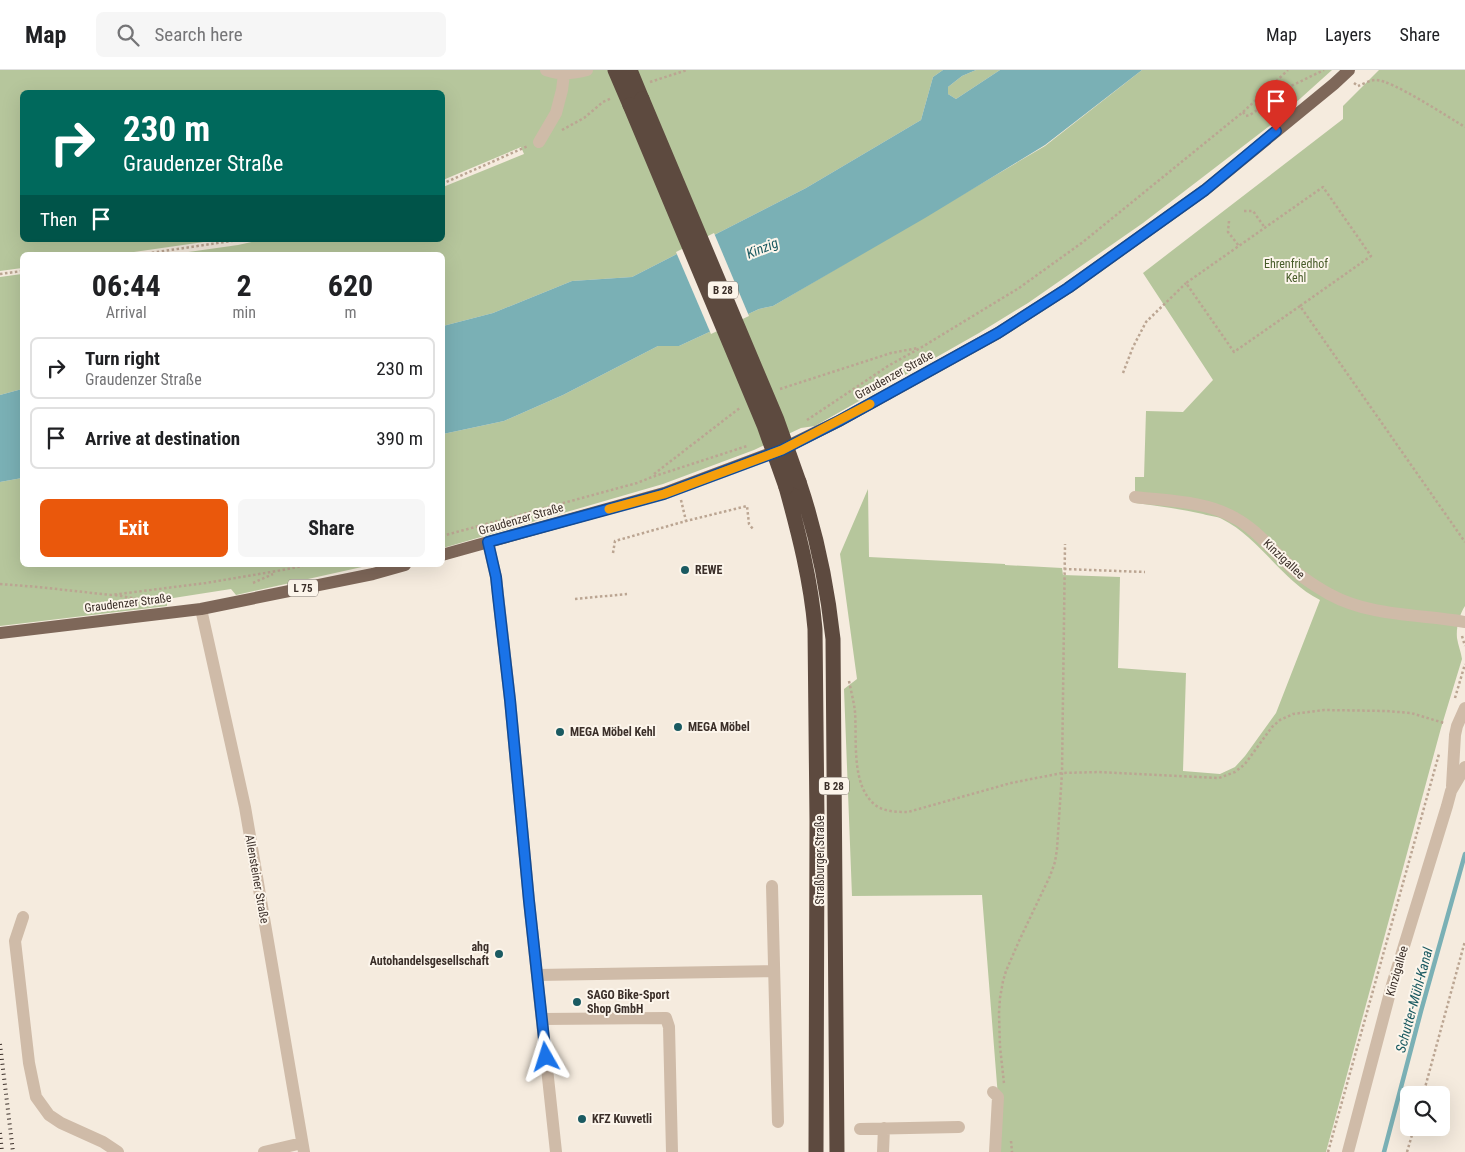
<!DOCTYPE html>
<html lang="en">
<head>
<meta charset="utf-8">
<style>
  :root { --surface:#fff; --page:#f6f6f6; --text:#202124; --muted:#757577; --line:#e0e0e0; --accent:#ea580c }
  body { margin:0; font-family:"Roboto Condensed",sans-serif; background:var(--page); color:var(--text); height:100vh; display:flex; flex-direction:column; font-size:19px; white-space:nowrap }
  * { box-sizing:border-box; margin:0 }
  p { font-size:16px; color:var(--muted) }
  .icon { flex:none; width:28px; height:28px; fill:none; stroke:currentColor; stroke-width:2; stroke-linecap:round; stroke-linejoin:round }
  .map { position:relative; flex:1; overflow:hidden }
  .drawer { position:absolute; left:20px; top:182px; width:425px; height:315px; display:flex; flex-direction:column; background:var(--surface); border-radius:8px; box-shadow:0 5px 20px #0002 }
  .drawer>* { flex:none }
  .guide { position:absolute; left:20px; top:20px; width:425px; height:152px; border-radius:8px; box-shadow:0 5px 20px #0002; background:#00695c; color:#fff; overflow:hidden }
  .controls { position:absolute; left:1400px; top:1016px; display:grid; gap:10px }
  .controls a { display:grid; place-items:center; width:50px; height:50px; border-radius:8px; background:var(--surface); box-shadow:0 5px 20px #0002; font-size:25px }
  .pin { position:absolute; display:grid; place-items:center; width:42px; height:42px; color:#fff; margin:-51px -21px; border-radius:50% 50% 50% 0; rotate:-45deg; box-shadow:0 0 5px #0007 }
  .pin .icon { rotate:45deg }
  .me { position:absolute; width:55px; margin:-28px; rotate:354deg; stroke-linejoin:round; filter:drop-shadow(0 0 4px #0008) }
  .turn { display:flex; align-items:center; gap:18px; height:105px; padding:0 20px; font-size:22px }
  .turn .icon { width:65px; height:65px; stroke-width:2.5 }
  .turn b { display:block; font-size:35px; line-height:42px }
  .then { display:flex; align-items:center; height:48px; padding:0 20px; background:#0003; gap:10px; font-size:19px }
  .eta { display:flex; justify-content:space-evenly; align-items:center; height:85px; text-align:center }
  .eta b { font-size:30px; font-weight:700; line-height:35px }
  .cta { display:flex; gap:10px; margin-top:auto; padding:10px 20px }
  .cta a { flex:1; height:58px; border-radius:8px; background:var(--accent); color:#fff; font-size:20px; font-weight:700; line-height:58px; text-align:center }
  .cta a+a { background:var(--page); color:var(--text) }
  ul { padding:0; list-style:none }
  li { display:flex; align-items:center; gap:15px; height:62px; margin:0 10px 8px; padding:0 10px; border:2px solid var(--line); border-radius:8px }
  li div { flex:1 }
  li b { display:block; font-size:19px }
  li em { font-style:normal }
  header { display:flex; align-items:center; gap:30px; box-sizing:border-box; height:70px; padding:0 25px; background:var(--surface); border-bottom:1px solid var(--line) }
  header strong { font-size:24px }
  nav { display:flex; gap:28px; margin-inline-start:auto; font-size:18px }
  .search { width:350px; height:45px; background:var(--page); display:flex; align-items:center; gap:12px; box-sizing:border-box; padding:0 18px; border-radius:8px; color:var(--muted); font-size:19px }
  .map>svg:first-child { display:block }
  .green { fill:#b6c69c }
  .water { fill:#7ab0b5 }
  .pier { fill:#f5ebde }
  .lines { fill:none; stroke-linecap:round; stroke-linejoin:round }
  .stream { stroke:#7ab0b5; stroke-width:4.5 }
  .path { stroke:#bba592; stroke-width:2.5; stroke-dasharray:2.5 2.5; stroke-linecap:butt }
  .minor { stroke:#cfbba8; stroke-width:12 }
  .major { stroke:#7e6759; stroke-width:12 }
  .highway { stroke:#5d4a3f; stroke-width:15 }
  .rail { stroke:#3b2f29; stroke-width:4; stroke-dasharray:1 4; stroke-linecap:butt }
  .highway-bridge { stroke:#5d4a3f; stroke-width:15 }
  .route-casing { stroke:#114b97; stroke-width:12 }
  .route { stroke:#1a73e8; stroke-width:9 }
  .slow { stroke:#f59e0b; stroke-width:9 }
  .poi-dot { fill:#1a5a61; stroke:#fcf5eb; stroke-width:2 }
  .labels { text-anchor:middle; stroke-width:4; stroke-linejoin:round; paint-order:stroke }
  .shield { fill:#fcf5eb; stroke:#756a63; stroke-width:1 }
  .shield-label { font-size:11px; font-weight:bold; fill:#3b2f29 }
  .park-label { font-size:12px; fill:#485c2a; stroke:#fcf5eb }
  .street-label { font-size:12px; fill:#3b2f29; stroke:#fcf5eb }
  .poi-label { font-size:12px; font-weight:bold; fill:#3b2f29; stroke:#fcf5eb; text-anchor:start }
  .water-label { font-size:14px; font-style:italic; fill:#1a5a61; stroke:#fcf5eb }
</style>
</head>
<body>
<header>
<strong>Map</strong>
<div class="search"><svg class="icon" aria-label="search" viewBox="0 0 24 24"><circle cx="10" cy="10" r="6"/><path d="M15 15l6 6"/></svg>Search here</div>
<nav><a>Map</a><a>Layers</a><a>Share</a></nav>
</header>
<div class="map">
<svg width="1465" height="1082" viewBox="0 0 1465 1082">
  <rect width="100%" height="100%" fill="#f5ebde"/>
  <!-- green -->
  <path class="green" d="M0,0H943L933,7L921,50L806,118L632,207L572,211L493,243L443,256L442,185H167L238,175L260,170H442L443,117L524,84L521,77L443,110L442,22H22V170H218L113,185H22V198L0,201Z
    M976,0H1000L956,29L948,24V17L962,6Z
    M1142,0H1332L1272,54L1143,153L1028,233L979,263L815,356L801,358L754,380L663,414L443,478V364L504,351L563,325L658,276H679L759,239L773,236L1045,76Z
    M1379,0H1465V536C1459,545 1456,558 1457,568C1458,575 1461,582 1462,589L1441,658L1326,1082H997L998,1027L982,825L852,826L844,619L857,609L840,484L868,419L869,487L1005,494V495L1062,498L1063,505L1120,507L1118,598L1186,603L1183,701L1220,704L1235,697L1245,686L1276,643L1320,530C1282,511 1260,468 1222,449C1217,446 1209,446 1203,444C1181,439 1158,436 1135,433V407H1144L1146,341L1183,342L1213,310L1143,203L1343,49V36Z
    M22,204V319L0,325V207Z
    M22,408V495H371L236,525L231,519L167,529V536L0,556V412Z"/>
  <!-- water -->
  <path class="water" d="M943,0H976L962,6L948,17V24L956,29L1000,0H1142L1045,75L925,148L773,236L759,239L679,276H658L563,325L504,351L443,364V256L493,243L572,211L632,207L806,118L921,50L933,7Z
    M22,319V408L0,412V325Z"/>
  <!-- pier -->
  <path class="pier" d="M714,163L749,246L711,264L676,182Z"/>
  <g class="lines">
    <!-- stream -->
    <path class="stream" d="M1384,1082L1421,941L1465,784"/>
    <!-- path -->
    <path class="path" d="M650,12L687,0
      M1354,13L1358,16C1363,14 1370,10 1376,10C1392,10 1448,47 1465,57
      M1243,42L1246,46L1250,45L1291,16L1324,0
      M562,60L584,48L603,32L612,28
      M442,114L528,76
      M1244,141H1253L1265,158
      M1229,151L1228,162L1239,176
      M137,185L238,170
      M0,204L22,201
      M1300,236L1234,282L1186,213L1323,117L1371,186L1300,236L1465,472
      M1123,303L1133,277L1146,252L1186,213
      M780,319L891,283L918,278
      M807,350L888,296L922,277L1019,218L1083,172L1243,42L1288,0
      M654,404L741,337
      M681,430L686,451
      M442,466L637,413L652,407L747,376
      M613,483L615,471L686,451L747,436L749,454L753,459
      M1064,499L1145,502
      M253,513L273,504
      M0,514L38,517L111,525L206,513L277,501L308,495
      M115,525L149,531
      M575,529L627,524
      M1462,566L1465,576
      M849,611C851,621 854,632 855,642C857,670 851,714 874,734C883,742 897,742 908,742L1011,713L1062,703L1099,702L1219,708L1235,702L1245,694L1272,657L1280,650L1293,644L1324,640L1386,641L1411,643L1444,653
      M1455,628L1465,594
      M1004,1013L1000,977L999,943L1000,928L1003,911L1006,901L1019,871L1050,806L1055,792L1057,779L1062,703L1065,474
      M1423,1025L1465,871
      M1011,1071L1012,1082
      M1328,1082L1439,684
      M1407,1082L1414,1058"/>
    <!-- minor -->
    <path class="minor" d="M546,0C560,5 573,4 587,0
      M539,72L556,43L562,20L564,4
      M1135,427C1168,431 1206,431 1235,448C1256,459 1271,479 1289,495C1300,507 1315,516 1329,524C1371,547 1419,544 1465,552
      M488,473L496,507L510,630L529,831L556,1082
      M201,539L245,737L304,1082
      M1452,716L1455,665L1457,656L1465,638
      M772,816L778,1052
      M23,847L15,871L29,993L36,1027L49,1045L61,1053L103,1072L118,1082
      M537,905L774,901
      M542,949L666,948L669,957L672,1082
      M993,1022L998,1027L995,1082
      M860,1059L959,1057
      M264,1082L302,1073
      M883,1082L884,1058
      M1348,1082L1392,915L1447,736L1451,721L1465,697"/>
    <!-- major -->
    <path class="major" d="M442,485L664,423L782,379L839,351L998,263L1068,218L1205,120L1334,14L1349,0
      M0,563L201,539L373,504L405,495"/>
    <!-- highway -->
    <path class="highway" d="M615,0L630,35
      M630,0L642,29
      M799,412C817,465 827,514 833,569L837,1082
      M786,417C799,464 811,511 815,559L817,751L816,1082"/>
    <!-- rail -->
    <path class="rail" d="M0,974L13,1082
      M0,1063L2,1082"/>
    <!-- highway-bridge -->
    <path class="highway-bridge" d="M642,29L777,350L799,412
      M630,35L764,355L786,417"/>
  </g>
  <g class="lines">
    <defs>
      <path id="route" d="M546,987L529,831L510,630L498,526L496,507L488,472L664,424L782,380L839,351L998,263L1068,218L1205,120L1276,61"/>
    </defs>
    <!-- route casing -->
    <use href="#route" class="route-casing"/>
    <!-- route -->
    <use href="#route" class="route"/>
    <!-- slow -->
    <path class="slow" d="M609,439L664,424L782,380L870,334"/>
  </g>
  <!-- markers -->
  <g class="poi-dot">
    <circle cx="685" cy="500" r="5"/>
    <circle cx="678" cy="657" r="5"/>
    <circle cx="560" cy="662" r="5"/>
    <circle cx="499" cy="884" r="5"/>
    <circle cx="577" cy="932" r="5"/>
    <circle cx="582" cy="1049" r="5"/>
  </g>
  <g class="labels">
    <!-- shield labels -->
    <g class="shield">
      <rect x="708" y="211.5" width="30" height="17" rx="4"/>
      <rect x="288" y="509.5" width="30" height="17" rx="4"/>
      <rect x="819" y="707.5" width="30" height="17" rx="4"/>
    </g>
    <g class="shield-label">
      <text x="723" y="224">B 28</text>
      <text x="303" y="522">L 75</text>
      <text x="834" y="720">B 28</text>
    </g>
    <!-- park labels -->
    <g class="park-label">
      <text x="1296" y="198">Ehrenfriedhof<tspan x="1296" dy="14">Kehl</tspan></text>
    </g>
    <!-- street labels -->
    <g class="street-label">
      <text transform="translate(894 305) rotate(-29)" y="4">Graudenzer Straße</text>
      <text transform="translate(521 449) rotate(-16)" y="4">Graudenzer Straße</text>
      <text transform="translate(1284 489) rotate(43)" y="4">Kinzigallee</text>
      <text transform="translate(128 533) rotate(-7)" y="4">Graudenzer Straße</text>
      <text transform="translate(820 790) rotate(-90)" y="4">Straßburger Straße</text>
      <text transform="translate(257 809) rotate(80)" y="4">Allensteiner Straße</text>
      <text transform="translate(1397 901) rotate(-74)" y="4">Kinzigallee</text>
    </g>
    <!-- poi labels -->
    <g class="poi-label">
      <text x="695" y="504">REWE</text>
      <text x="688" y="661">MEGA Möbel</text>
      <text x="570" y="666">MEGA Möbel Kehl</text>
      <text x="489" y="881" text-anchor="end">ahg<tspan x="489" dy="14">Autohandelsgesellschaft</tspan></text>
      <text x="587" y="929">SAGO Bike-Sport<tspan x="587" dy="14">Shop GmbH</tspan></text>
      <text x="592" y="1053">KFZ Kuvvetli</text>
    </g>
    <!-- water labels -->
    <g class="water-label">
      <text transform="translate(762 178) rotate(-22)" y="5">Kinzig</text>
      <text transform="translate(1414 930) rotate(-75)" y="5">Schutter-Mühl-Kanal</text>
    </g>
  </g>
</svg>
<div class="controls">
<a><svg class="icon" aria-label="search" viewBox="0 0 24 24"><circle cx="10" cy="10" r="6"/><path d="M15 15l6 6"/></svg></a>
</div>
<div class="pin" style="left:1276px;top:61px;background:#d93025"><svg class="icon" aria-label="arrive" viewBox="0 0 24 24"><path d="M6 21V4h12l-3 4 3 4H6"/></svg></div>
<svg class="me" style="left:546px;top:987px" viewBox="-20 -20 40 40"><path d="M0-17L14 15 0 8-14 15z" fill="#1a73e8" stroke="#fff" stroke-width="4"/></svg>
<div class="guide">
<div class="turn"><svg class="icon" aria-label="right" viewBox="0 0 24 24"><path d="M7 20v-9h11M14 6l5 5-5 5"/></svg><div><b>230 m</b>Graudenzer Straße</div></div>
<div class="then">Then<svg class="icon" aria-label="arrive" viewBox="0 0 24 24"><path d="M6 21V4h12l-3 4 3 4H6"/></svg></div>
</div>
<section class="drawer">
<div class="eta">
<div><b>06:44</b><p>Arrival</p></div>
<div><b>2</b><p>min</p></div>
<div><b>620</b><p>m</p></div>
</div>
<ul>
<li><svg class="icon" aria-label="right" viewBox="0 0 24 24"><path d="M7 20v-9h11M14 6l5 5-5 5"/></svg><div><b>Turn right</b><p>Graudenzer Straße</p></div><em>230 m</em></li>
<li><svg class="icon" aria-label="arrive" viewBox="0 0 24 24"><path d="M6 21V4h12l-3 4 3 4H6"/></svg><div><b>Arrive at destination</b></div><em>390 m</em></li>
</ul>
<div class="cta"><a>Exit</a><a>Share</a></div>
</section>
</div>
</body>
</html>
